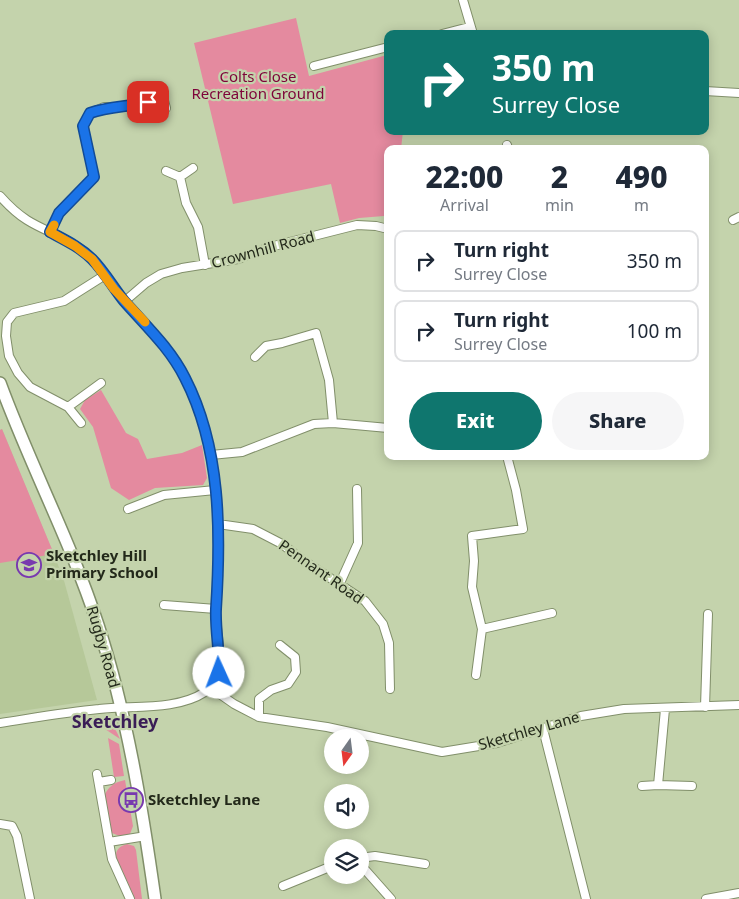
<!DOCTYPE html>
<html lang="en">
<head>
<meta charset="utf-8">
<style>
  :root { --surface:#fff; --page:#f6f6f7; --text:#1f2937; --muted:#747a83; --line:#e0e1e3; --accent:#0f766e }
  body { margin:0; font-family:"Noto Sans",sans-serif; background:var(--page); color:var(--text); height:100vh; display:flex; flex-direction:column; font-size:19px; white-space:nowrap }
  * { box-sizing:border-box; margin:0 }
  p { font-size:16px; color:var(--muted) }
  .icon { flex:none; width:28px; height:28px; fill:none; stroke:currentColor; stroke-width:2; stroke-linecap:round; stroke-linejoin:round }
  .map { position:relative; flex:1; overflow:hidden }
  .panel { position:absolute; left:384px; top:145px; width:325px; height:315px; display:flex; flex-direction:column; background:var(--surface); border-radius:10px; box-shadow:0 2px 12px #0003 }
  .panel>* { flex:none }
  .top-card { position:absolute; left:384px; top:30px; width:325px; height:105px; border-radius:10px; box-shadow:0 2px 12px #0003; background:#0f766e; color:#fff; overflow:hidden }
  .needle { width:32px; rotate:194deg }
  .controls { position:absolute; left:324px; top:729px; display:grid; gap:10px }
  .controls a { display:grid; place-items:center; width:45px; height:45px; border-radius:50%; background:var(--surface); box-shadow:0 2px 12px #0003; font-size:25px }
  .pin { position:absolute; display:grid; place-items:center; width:42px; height:42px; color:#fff; margin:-21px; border-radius:10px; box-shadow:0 2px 8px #0006 }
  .me { position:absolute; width:55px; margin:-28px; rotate:358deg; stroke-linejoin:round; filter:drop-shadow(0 0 4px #0008) }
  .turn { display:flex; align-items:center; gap:18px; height:105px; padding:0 25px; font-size:22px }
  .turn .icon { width:65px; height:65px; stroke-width:2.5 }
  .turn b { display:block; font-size:35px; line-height:42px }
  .eta { display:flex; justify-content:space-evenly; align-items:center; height:85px; text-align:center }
  .eta b { font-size:30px; font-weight:800; line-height:35px }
  .cta { display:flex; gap:10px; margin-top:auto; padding:10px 25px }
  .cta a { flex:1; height:58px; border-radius:30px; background:var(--accent); color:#fff; font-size:20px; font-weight:800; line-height:58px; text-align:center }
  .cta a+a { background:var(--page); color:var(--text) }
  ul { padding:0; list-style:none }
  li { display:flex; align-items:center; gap:15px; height:62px; margin:0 10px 8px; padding:0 15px; border:2px solid var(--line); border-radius:10px }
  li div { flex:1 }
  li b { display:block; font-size:19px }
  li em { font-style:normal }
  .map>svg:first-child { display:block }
  .built { fill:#b6c899 }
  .green { fill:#e48a9f }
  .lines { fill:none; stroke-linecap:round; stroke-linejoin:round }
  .minor-casing { stroke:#818f6a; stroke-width:10 }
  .secondary-casing { stroke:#818f6a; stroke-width:14 }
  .minor { stroke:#fff; stroke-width:8 }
  .secondary { stroke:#fff; stroke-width:11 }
  .route-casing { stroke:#114b97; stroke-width:12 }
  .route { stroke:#1a73e8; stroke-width:9 }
  .slow { stroke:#f59e0b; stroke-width:9 }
  .labels { text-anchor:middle; stroke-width:4.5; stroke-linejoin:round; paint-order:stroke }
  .park-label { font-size:15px; fill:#7e0339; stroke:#c4d3ac }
  .street-label { font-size:15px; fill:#23291a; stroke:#c4d3ac }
  .poi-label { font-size:15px; font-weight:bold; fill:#23291a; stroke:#c4d3ac; text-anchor:start }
  .quarter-label { font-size:18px; font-weight:bold; fill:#3a1d56; stroke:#c4d3ac }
</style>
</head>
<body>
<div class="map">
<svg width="739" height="899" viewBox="0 0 739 899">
  <rect width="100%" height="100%" fill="#c4d3ac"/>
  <!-- built -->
  <path class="built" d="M2,429L63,577L97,700L0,714V430Z"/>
  <!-- green -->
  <path class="green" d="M296,18L309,76L387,55L388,131H403L401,149H388L387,210L384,216L359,218L340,223L331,184L233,204L194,43Z
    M101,390L126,433L138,439L147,459L182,453L202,445L207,478L203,485L155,488L129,500L111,488L93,427L80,409L85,400Z
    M2,429L54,554L0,563V430Z
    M93,716C108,719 114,724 120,739L87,717Z
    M108,738L119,744L124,776L114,777Z
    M125,780L133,826L130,834L122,837L112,833L109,829L104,797C107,787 115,782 125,780Z
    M127,844L134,846L136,850L142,899H133C131,894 130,888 128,883C122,870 105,850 127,844Z"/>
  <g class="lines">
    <defs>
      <path id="minor" d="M463,0L473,34
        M442,34L469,27
        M314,66L388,47
        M160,86L166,108
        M705,91L739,93
        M507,145L508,149
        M166,171L180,177L186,203L198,227L205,265
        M180,177L193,168
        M0,196C8,205 16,213 27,220C46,232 69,238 86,253C102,268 112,287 126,303C147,327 170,349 185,378C221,449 220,533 216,610C215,635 230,676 205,692C176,711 132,705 99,709C66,712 33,718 0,723
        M733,220L739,217
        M50,233L59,213L94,177L83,127L90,113L104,107H128L162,97
        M125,301L146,283L161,274L182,268L238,259L270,247L357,225L376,226L388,229
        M255,357L266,346L282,343L316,333L329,380L333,423
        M68,407L101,383
        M81,423L68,407L30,387L18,373L9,356L6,336L7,322L14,313L64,301L105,275
        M211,455L242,452L314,424L333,423L388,428
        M507,456L516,490L523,529L472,536L474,561L472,587L482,629L552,613
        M128,509L164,495L215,490
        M218,524L253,529L282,544L304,561L365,601L383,624L389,643L390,689
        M340,583L358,543L357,489
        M164,605L216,609
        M476,675L482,629
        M211,688L234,704L259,717L327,727L442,752L497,743L581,716L624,709L739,705
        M705,707L708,614
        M665,709L658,785L692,786
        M259,717V699L271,690L288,684L296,672L295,657L280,645
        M543,729L586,899
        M97,774L112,859L130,899
        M99,782L111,780
        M642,786L658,785
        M0,824L12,826L17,836L30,899
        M109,842L146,836
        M360,858L375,856L425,864
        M360,864L391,899
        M283,886L332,866
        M706,899L739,893"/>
      <path id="secondary" d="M0,383C30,465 71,542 98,625C127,714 142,807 155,899"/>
    </defs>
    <!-- minor casing -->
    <use href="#minor" class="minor-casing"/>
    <!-- secondary casing -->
    <use href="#secondary" class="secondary-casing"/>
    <!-- minor -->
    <use href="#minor" class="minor"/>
    <!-- secondary -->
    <use href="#secondary" class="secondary"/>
  </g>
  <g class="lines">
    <defs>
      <path id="route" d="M148,102C128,107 109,106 90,113L83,126L94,177L59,213L50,232C65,240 80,247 92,259C104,271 113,287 124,301C146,326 170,348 185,378C221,448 221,532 216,609C215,630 220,652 219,673"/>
    </defs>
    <!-- route casing -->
    <use href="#route" class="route-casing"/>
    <!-- route -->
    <use href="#route" class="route"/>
    <!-- slow -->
    <path class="slow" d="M54,225L50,232L75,246L92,259L114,289L145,322"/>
  </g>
  <!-- icons -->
  <defs>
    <symbol id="school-ring" viewBox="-11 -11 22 22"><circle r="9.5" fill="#c4d3ac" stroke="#7839af" stroke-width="1.5"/><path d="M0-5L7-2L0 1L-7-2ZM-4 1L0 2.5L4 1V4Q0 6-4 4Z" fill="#7839af"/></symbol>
    <symbol id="bus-ring" viewBox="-11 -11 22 22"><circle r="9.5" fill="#c4d3ac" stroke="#7839af" stroke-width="1.5"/><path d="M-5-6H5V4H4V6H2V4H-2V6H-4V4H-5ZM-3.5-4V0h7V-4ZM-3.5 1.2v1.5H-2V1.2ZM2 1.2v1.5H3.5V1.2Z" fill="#7839af"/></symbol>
  </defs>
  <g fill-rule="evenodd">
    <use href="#school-ring" x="15" y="551" width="28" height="28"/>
    <use href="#bus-ring" x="117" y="786" width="28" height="28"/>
  </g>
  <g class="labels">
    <!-- park labels -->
    <g class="park-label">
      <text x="258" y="82">Colts Close<tspan x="258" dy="17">Recreation Ground</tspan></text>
    </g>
    <!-- street labels -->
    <g class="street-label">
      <text transform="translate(263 250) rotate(-15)" y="5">Crownhill Road</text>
      <text transform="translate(321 572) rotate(35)" y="5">Pennant Road</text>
      <text transform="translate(103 647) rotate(74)" y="5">Rugby Road</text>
      <text transform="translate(529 731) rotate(-16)" y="5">Sketchley Lane</text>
    </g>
    <!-- poi labels -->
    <g class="poi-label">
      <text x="46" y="561">Sketchley Hill<tspan x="46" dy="17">Primary School</tspan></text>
      <text x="148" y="805">Sketchley Lane</text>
    </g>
    <!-- quarter labels -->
    <g class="quarter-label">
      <text x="115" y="728">Sketchley</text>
    </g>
  </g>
</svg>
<div class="controls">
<a><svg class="needle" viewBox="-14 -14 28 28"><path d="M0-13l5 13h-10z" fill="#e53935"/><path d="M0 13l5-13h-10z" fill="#747a83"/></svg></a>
<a><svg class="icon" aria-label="sound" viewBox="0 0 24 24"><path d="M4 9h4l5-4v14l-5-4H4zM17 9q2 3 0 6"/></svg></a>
<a><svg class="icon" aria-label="layers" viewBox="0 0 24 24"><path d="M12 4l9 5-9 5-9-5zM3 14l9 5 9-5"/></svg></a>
</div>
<div class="pin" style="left:148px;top:102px;background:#d93025"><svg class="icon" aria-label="arrive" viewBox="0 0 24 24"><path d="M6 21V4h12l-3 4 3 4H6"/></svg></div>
<svg class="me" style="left:219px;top:673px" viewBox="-20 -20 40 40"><circle r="19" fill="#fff"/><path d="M0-13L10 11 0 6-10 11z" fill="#1a73e8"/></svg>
<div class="top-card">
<div class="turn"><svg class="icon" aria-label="right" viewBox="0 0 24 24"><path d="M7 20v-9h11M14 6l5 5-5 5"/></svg><div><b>350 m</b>Surrey Close</div></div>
</div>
<section class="panel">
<div class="eta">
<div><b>22:00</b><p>Arrival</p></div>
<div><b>2</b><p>min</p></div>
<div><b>490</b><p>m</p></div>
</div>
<ul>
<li><svg class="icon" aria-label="right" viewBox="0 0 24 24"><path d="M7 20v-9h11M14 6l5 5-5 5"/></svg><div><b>Turn right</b><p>Surrey Close</p></div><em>350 m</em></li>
<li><svg class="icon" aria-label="right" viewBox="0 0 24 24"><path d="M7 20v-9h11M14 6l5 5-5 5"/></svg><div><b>Turn right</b><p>Surrey Close</p></div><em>100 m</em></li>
</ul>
<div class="cta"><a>Exit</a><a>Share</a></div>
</section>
</div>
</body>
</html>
